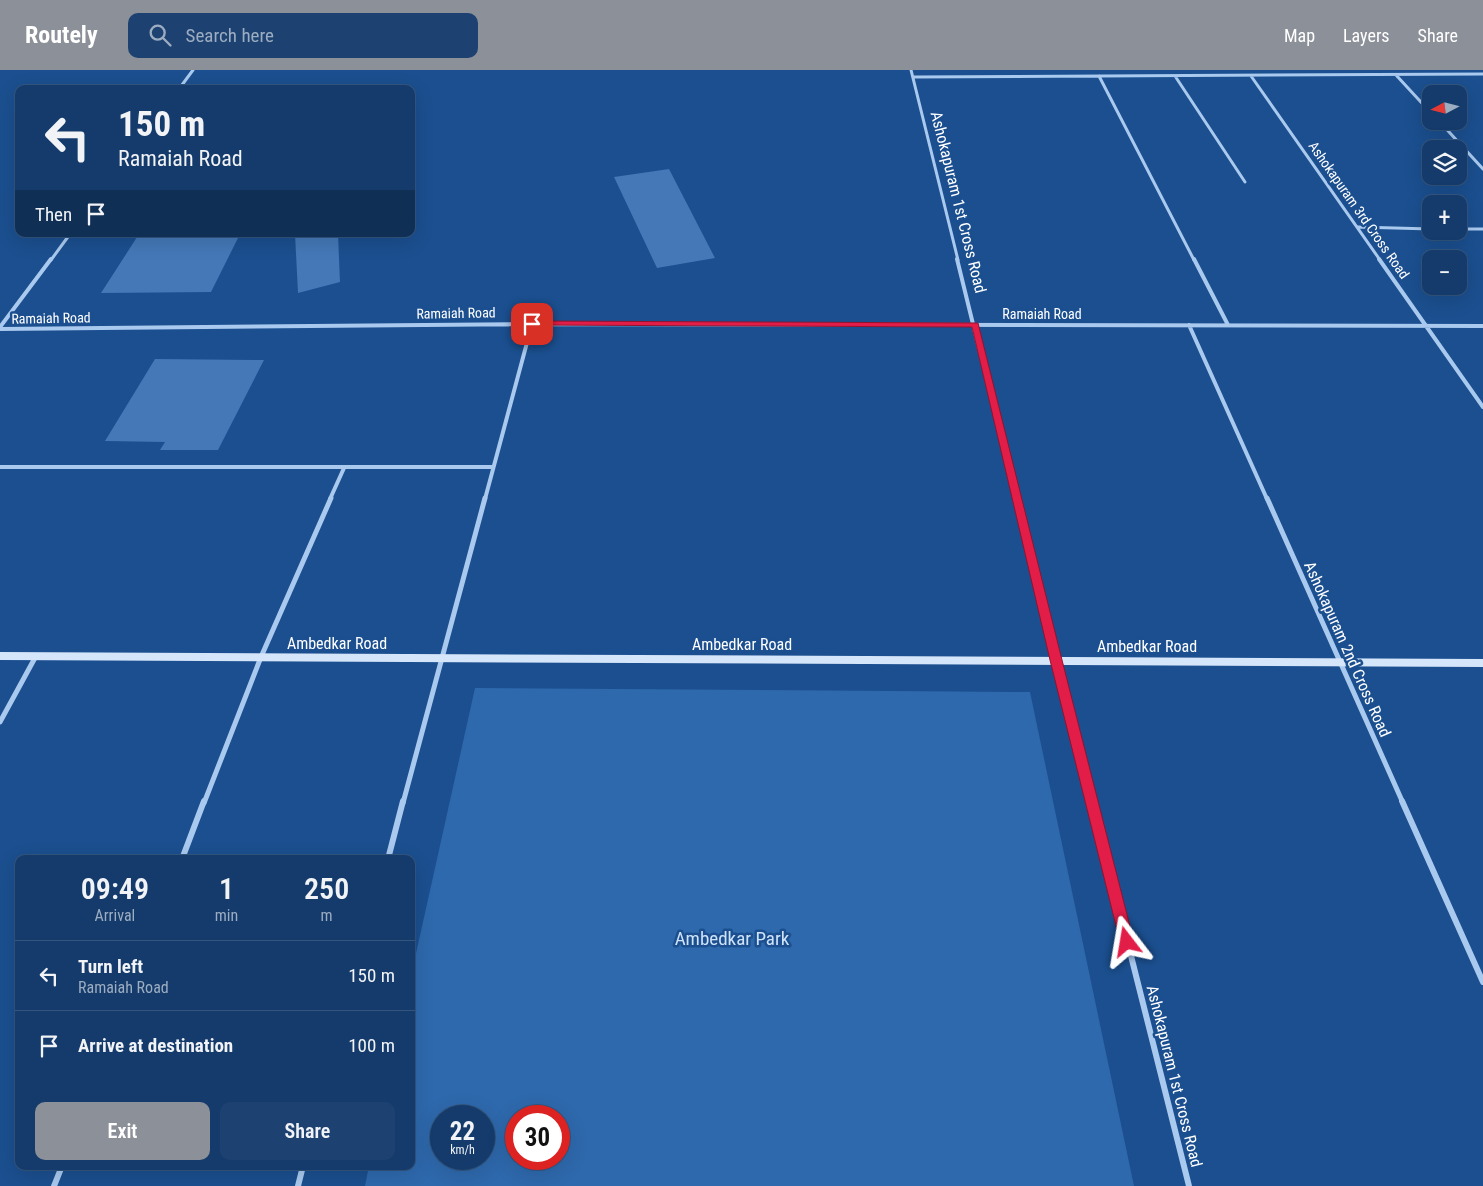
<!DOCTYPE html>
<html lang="en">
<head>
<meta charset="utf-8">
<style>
  :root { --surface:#143b6b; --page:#1d4271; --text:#f1f3f6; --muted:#9dadc1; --line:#33557e; --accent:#8c9099 }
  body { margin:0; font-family:"Roboto Condensed",sans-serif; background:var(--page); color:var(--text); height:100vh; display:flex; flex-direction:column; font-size:19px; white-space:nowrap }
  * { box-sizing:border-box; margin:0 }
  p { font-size:16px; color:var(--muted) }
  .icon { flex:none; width:28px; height:28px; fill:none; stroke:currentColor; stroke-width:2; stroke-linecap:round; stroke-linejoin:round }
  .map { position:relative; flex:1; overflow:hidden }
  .sheet { position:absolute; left:15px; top:785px; width:400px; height:315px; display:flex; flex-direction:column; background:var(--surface); border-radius:10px; box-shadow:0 5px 20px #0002,0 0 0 1px var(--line) }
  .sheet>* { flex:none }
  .top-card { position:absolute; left:15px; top:15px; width:400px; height:152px; border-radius:10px; box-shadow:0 5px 20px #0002,0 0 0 1px var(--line); background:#143b6b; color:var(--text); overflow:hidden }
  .needle { width:32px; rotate:263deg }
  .fabs { position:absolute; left:1422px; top:15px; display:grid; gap:10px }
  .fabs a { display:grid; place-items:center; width:45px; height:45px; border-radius:10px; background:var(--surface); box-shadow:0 5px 20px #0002,0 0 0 1px var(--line); font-size:25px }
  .speed { position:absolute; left:430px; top:1035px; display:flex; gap:10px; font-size:25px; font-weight:700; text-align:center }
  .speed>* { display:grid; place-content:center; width:65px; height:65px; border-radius:50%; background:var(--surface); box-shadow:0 5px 20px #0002,0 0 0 1px var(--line); line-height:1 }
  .speed small { font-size:12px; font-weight:400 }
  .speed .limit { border:8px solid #d22; background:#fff; color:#111 }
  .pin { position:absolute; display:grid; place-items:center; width:42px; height:42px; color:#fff; margin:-21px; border-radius:10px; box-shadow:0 2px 8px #0006 }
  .me { position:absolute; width:55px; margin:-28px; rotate:346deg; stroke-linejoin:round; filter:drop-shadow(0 0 4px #0008) }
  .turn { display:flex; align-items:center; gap:18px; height:105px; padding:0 20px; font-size:22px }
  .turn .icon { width:65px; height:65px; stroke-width:2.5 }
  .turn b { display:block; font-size:35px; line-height:42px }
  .then { display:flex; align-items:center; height:48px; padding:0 20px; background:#0003; gap:10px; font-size:19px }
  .eta { display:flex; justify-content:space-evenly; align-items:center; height:85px; text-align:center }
  .eta b { font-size:30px; font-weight:600; line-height:35px }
  .primary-button { display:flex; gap:10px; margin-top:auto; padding:10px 20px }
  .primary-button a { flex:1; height:58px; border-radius:10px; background:var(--accent); color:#fff; font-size:20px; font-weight:600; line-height:58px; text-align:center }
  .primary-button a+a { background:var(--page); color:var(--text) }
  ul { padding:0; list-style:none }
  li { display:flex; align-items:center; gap:15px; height:70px; padding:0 20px; border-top:1px solid var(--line) }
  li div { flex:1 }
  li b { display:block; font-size:19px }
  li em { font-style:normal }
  header { display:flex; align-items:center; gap:30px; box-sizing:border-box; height:70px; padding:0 25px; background:var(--accent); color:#fff }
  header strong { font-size:24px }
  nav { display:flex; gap:28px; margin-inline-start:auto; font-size:18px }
  .search { width:350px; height:45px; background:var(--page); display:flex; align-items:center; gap:12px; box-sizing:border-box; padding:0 18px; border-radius:10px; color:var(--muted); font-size:19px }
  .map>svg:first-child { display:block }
  .green { fill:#2e69ad; fill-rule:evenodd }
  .building { fill:#4478b7 }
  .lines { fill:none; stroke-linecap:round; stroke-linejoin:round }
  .street-far3 { stroke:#a9c9ee; stroke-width:3 }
  .street-far2 { stroke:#a9c9ee; stroke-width:4 }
  .street-far1 { stroke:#a9c9ee; stroke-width:5 }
  .street { stroke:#a9c9ee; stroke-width:6 }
  .secondary { fill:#d6e6fa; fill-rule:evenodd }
  .route { fill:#e11d48; stroke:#92132f }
  .labels { text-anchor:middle; stroke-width:5; stroke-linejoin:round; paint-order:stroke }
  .far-street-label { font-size:14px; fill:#fff; stroke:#1b4f8f }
  .street-label { font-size:16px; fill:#fff; stroke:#1b4f8f }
  .near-park-label { font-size:19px; fill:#cfe3fa; stroke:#1b4f8f }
</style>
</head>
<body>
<header>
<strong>Routely</strong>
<div class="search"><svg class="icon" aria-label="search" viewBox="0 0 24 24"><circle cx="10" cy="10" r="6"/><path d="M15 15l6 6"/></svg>Search here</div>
<nav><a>Map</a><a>Layers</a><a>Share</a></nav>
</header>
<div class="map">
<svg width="1483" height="1116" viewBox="0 0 1483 1116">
  <rect width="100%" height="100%" fill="#1b4f8f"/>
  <!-- green -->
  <path class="green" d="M475,618L1030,622L1134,1116H365L369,1096H411V906ZM484,1046V1089H441V1046ZM559,1046V1089H516V1046Z"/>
  <!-- building -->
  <path class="building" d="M669,99L715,188L657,198L614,107Z
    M139,164H240L211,222L101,223Z
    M295,164H338L340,212L298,223Z
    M155,289L264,290L218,380H160L165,372L105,371Z"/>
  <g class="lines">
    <!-- street-far3 -->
    <path class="street-far3" d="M911,0L958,190
      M1396,5L1431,43
      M1099,6L1194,190
      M1175,6L1245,112
      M1251,6L1380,190
      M913,7L1483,4
      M179,19L193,0
      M1439,51L1483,99
      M1358,157L1431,159
      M1459,159H1483
      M51,190L70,164"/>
    <!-- street-far2 -->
    <path class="street-far2" d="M957,189L1016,429
      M1194,189L1228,255
      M1379,189L1483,337
      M1189,255L1267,429
      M0,257L51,189
      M0,259L532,254L1483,256
      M0,397H492
      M330,429L344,398
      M485,429L532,254"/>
    <!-- street-far1 -->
    <path class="street-far1" d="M1016,428L1092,733
      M1267,428L1403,733
      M0,652L36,586
      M204,733L261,587L331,428
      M403,733L485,428"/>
    <!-- street -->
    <path class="street" d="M1092,731L1189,1116
      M1402,731L1483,912
      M182,789L204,731
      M388,789L403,731
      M54,1116L62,1096
      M298,1116L303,1096"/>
    <!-- secondary -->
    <path class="secondary" d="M0,582L1483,589V597L0,590Z"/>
  </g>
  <!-- route -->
  <path class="route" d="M532,251L978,253L1062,590L1134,872L1132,876L1127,878L1122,876L1120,872L1050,590L972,257L529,255L527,254Z"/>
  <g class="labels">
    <!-- far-street labels -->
    <g class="far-street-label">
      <text transform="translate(1359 140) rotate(55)" y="5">Ashokapuram 3rd Cross Road</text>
      <text transform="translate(456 243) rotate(-1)" y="5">Ramaiah Road</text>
      <text x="1042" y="249">Ramaiah Road</text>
      <text transform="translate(51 248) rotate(-1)" y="5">Ramaiah Road</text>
    </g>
    <!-- street labels -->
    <g class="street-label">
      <text transform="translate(959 132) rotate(76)" y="6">Ashokapuram 1st Cross Road</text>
      <text x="337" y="579">Ambedkar Road</text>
      <text x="742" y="580">Ambedkar Road</text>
      <text x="1147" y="582">Ambedkar Road</text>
      <text transform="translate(1348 579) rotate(66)" y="6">Ashokapuram 2nd Cross Road</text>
      <text transform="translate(1175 1006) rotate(76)" y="6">Ashokapuram 1st Cross Road</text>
    </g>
    <!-- near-park labels -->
    <g class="near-park-label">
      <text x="732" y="875">Ambedkar Park</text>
    </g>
  </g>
</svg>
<div class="fabs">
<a><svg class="needle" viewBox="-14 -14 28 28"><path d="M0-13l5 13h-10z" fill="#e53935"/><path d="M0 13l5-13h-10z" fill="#9dadc1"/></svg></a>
<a><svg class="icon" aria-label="layers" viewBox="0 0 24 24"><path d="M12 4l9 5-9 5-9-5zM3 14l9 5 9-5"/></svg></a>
<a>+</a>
<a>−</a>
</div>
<div class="speed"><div>22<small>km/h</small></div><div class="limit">30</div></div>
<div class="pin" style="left:532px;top:254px;background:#d93025"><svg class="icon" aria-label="arrive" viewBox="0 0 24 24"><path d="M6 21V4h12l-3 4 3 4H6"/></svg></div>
<svg class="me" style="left:1127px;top:872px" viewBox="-20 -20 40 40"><path d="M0-17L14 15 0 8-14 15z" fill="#e11d48" stroke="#fff" stroke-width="4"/></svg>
<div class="top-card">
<div class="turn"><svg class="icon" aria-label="left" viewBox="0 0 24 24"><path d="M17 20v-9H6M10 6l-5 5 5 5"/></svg><div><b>150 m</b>Ramaiah Road</div></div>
<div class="then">Then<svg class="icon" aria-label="arrive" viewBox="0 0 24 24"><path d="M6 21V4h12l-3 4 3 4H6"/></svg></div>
</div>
<section class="sheet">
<div class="eta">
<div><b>09:49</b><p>Arrival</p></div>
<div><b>1</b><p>min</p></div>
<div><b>250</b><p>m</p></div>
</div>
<ul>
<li><svg class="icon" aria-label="left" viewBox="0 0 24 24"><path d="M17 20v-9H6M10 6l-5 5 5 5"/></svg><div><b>Turn left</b><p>Ramaiah Road</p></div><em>150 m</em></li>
<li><svg class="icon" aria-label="arrive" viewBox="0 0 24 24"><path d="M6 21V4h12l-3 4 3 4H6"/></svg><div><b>Arrive at destination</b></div><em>100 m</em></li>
</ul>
<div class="primary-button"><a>Exit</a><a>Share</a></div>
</section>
</div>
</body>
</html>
